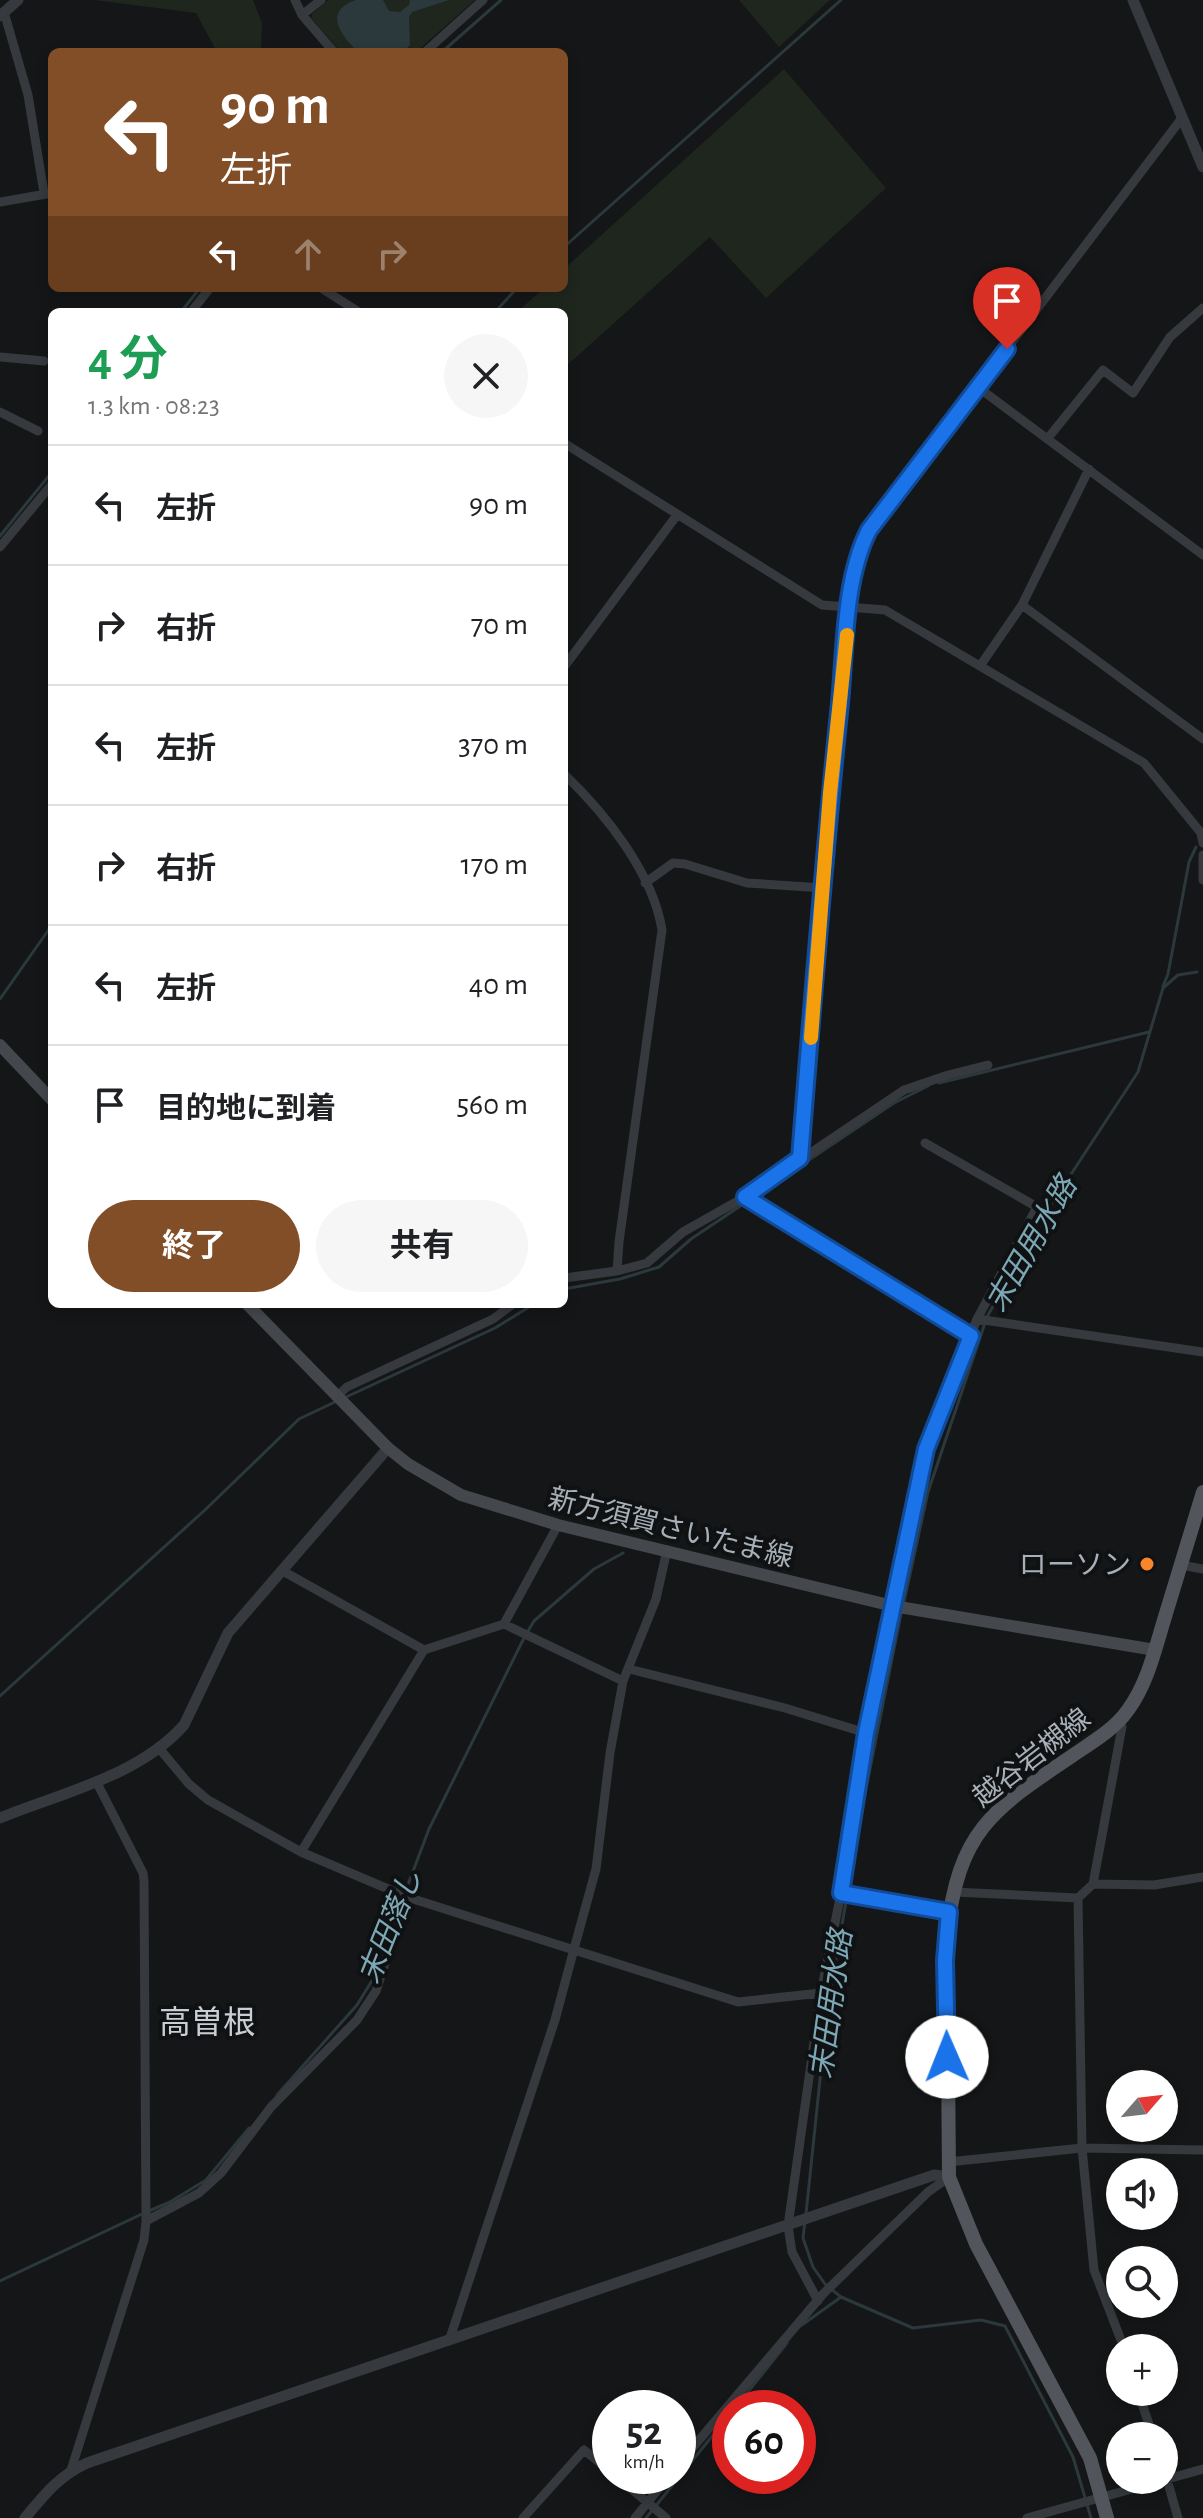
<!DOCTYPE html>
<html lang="ja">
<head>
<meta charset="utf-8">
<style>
  :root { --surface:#fff; --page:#f6f6f6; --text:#202124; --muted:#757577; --line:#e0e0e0; --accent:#824e27 }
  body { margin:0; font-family:"Alegreya Sans","Noto Sans JP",sans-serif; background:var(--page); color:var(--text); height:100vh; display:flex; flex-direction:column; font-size:30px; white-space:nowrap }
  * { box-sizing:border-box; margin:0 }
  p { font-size:26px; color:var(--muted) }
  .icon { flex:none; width:44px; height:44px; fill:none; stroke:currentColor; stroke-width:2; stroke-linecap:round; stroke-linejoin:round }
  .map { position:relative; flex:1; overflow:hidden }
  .side { position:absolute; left:48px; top:308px; width:520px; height:1000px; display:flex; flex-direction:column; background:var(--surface); border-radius:12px; box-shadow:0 4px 12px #0003 }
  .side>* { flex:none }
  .top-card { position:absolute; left:48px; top:48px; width:520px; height:244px; border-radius:12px; box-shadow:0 4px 12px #0003; background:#824e27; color:#fff; overflow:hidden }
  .needle { width:52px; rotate:62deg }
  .controls { position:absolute; left:1106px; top:2070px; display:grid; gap:16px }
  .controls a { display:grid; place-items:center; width:72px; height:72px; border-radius:50%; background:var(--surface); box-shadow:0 4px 12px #0003; font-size:40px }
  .speed { position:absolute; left:592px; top:2390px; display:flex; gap:16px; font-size:40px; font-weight:700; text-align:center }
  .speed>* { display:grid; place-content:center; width:104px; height:104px; border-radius:50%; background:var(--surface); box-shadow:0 4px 12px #0003; line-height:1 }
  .speed small { font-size:20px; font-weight:400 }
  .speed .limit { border:12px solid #d22; background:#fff; color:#111 }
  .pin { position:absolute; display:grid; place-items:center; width:68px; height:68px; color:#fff; margin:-82px -34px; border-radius:50% 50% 50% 0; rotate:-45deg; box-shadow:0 0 8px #0007 }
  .pin .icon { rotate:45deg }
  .me { position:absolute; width:88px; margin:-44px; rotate:359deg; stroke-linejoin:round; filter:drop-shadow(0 0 6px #0008) }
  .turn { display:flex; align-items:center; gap:28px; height:168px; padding:0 40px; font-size:36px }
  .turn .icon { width:104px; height:104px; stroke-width:2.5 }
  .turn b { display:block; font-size:56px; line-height:68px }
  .lanes { display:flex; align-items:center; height:76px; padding:0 40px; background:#0003; justify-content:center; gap:40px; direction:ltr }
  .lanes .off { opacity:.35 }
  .round { display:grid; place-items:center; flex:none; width:84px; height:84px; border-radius:42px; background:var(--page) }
  .head { display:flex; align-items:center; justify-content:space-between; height:136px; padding:0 40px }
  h1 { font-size:48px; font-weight:700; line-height:60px; color:#1e9e55 }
  .button { display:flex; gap:16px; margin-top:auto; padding:16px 40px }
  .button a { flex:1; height:92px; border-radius:48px; background:var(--accent); color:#fff; font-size:32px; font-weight:700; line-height:92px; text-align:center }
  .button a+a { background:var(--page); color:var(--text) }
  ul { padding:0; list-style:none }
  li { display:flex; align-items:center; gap:24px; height:120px; padding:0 40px; border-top:2px solid var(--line) }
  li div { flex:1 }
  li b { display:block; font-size:30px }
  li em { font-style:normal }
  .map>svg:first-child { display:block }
  .green { fill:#1e261d }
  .water { fill:#2b383c }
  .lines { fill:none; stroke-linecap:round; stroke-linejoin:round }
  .stream { stroke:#2b383c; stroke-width:3 }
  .minor { stroke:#36393d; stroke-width:9 }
  .tertiary { stroke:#36393d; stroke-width:11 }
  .secondary { stroke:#44484d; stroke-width:12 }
  .primary { stroke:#52565c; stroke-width:14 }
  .route-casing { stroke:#114b97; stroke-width:20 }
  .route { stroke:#1a73e8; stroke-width:14 }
  .slow { stroke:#f59e0b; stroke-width:14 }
  .poi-dot { fill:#fa862b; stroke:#101112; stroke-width:3 }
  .labels { text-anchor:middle; stroke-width:8; stroke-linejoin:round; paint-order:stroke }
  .street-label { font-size:28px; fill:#a7b0b8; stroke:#101112 }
  .poi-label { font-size:28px; fill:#a7b0b8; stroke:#101112; text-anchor:end }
  .water-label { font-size:30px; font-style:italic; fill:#7ca7b5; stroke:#101112 }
  .quarter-label { font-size:32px; fill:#c8ced4; stroke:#101112 }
</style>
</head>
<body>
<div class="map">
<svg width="1203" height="2518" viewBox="0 0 1203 2518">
  <rect width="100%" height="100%" fill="#151617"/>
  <!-- green -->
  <path class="green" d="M94,0H253L262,23L261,52H217L196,13Z
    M328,0H475L416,52H341L311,18L312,14Z
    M739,0H830L779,47Z
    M784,69L886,188L766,298L710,237L564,368V312H517L544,288H564V269Z"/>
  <!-- water -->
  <path class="water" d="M356,0H383L389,11L400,12L409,5L410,0H449L412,12L409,17L410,45L403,52H358C340,34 323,11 356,0Z"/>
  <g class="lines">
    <!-- stream -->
    <path class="stream" d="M442,52L501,0
      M564,247L841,0
      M181,312L200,288
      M495,312L517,288
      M0,536L52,472
      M1163,986L1168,974L1189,862L1196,847
      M0,999L52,925
      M939,1083L1149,1032
      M564,1289L620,1279L659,1267L691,1239L894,1103L928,1086
      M344,1398L495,1328L534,1304
      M904,1602L928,1492L987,1317L1041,1220L1138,1072L1163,988L1178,975L1197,972
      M528,1631L534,1621L594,1569L623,1553
      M0,1696L206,1509L299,1419L337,1401
      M404,1895L429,1829L524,1638
      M277,2095L357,2005L373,1979L393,1925
      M149,2211L170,2202L206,2180L249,2128
      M806,2214L828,2003L867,1784L902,1609
      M805,2221L803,2238L813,2267L825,2284L841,2297L913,2328L981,2320L1005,2326L1073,2457L1091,2518
      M0,2281L142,2214
      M802,2325L841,2297
      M735,2408L787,2343
      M646,2518L730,2414"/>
    <!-- minor -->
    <path class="minor" d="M295,0L302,15L334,52
      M4,12L28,95L44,193
      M302,15L321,0
      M425,52L483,0
      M0,202L52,193
      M321,288L359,312
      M191,312L210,288
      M0,357L44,361
      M979,388L1203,555
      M0,412L38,431
      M1048,438L1103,370L1133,393L1170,337L1203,308
      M564,443L822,605L885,610L1144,763L1201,833L1203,843
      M0,547L52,484
      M1022,605L1203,739
      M980,666L1022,605L1089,469
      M564,667L677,515
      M564,774C605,813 653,873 662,930L619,1242L617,1271
      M1203,855V880
      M645,883L673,863L685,864L747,883L824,888
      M800,1158C812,1007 824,855 840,703C845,650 845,578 869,530L1182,118
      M745,1197L971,1336
      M564,1278L617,1271L647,1263L683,1232L745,1197L904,1090L948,1075L988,1065
      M977,1319L1203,1352
      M336,1397L347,1387L493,1319L513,1304
      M1181,1565L1203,1569
      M281,1570L424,1650
      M504,1624L623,1681
      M629,1669L785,1708L866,1733
      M1120,1720L1122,1727L1093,1884L1078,1898L1082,2148L1094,2270L1124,2348
      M158,1747L189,1784L208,1800L301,1852L407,1897L738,2002L821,1993
      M301,1852L424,1650L504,1624L558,1525
      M1093,1884L1154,1885L1203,1877
      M954,1892L1078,1898
      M841,1893L949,1912
      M948,2162L1082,2148L1203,2150
      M146,2221L199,2193L221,2173L271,2107L357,2020L376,1991L407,1897
      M818,2301L792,2252L788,2226L821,1993L841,1893L866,1733L926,1449L977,1319L1037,1207L925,1143
      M449,2341L555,2020L574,1949L596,1869L610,1753L623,1681L656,1599L667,1550
      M1138,2392L1153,2436
      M678,2465L823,2294L928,2192L949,2177
      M1164,2469L1178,2518
      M71,2470L144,2240L146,2221L144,1881L143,1873L96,1781
      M616,2476L666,2518
      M523,2518L584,2450L610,2471
      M635,2518L669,2476
      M1027,2518L1203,2469"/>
    <!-- tertiary -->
    <path class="tertiary" d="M1133,0L1203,167
      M0,16L18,0
      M0,1818C61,1793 139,1776 184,1725L228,1633L388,1448
      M25,2518C44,2495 60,2475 87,2463L934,2175L949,2177"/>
    <!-- secondary -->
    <path class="secondary" d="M0,1045L52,1100
      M247,1304L388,1448L408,1464L461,1495L558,1525L893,1606L1155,1650"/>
    <!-- primary -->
    <path class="primary" d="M1107,2518L1090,2458L976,2244L949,2177L947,1935C958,1832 991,1810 1072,1756C1092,1742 1114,1730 1128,1710C1147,1684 1155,1650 1164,1620C1177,1577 1190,1535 1203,1492"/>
  </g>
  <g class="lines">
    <defs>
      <path id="route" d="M947,2057L945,1960L949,1912L841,1893L866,1733L926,1449L971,1336L745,1197L800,1158C812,1007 824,855 840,703C845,650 844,578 869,530L1007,349"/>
    </defs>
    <!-- route casing -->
    <use href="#route" class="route-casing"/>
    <!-- route -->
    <use href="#route" class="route"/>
    <!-- slow -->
    <path class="slow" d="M811,1038L830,793L847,635"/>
  </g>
  <!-- markers -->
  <circle class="poi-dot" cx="1147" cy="1564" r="8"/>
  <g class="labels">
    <!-- street labels -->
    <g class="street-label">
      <text transform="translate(671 1527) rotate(14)" y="10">新方須賀さいたま線</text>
      <text transform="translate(1031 1757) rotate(-38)" y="10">越谷岩槻線</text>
    </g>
    <!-- poi labels -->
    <g class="poi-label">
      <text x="1131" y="1574">ローソン</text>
    </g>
    <!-- water labels -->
    <g class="water-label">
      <text transform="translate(1031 1244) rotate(-60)" y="10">末田用水路</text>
      <text transform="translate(390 1926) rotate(-68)" y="10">末田落し</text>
      <text transform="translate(831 2004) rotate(-82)" y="10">末田用水路</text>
    </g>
    <!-- quarter labels -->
    <g class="quarter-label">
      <text x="207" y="2033">高曽根</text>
    </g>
  </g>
</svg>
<div class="controls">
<a><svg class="needle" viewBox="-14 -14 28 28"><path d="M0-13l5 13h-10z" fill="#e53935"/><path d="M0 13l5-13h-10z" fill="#757577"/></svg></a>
<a><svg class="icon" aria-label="sound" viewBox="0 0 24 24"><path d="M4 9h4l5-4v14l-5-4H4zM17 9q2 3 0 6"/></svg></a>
<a><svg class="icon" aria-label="search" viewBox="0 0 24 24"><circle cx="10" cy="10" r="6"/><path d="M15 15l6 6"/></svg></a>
<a>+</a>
<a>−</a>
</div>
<div class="speed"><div>52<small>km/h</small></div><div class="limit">60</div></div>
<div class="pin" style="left:1007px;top:349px;background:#d93025"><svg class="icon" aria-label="arrive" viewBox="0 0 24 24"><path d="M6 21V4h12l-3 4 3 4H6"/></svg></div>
<svg class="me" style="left:947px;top:2057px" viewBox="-20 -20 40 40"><circle r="19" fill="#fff"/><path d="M0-13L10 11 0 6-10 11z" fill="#1a73e8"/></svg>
<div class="top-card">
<div class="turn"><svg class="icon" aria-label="left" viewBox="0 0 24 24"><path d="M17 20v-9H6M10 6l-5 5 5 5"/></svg><div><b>90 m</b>左折</div></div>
<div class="lanes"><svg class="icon" aria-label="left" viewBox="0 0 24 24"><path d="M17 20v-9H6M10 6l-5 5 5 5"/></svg><svg class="icon off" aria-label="ahead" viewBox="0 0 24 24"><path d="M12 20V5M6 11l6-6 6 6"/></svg><svg class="icon off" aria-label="right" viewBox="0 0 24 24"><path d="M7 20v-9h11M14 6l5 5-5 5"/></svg></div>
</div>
<section class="side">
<div class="head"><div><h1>4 分</h1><p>1.3 km · 08:23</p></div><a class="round"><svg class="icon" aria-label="close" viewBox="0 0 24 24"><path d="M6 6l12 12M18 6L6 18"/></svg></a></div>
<ul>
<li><svg class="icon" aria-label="left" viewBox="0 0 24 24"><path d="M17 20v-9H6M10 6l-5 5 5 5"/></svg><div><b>左折</b></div><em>90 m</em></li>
<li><svg class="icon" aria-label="right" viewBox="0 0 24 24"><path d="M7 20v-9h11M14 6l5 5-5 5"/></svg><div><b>右折</b></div><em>70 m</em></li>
<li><svg class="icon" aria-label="left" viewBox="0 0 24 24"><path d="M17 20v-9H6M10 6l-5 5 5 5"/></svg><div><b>左折</b></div><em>370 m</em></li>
<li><svg class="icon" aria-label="right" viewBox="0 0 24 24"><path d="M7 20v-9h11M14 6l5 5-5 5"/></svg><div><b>右折</b></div><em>170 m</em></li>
<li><svg class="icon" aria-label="left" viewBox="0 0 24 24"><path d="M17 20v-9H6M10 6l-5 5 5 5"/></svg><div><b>左折</b></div><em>40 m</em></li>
<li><svg class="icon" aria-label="arrive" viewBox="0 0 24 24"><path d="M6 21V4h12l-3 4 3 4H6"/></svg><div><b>目的地に到着</b></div><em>560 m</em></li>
</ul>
<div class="button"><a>終了</a><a>共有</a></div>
</section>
</div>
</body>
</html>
